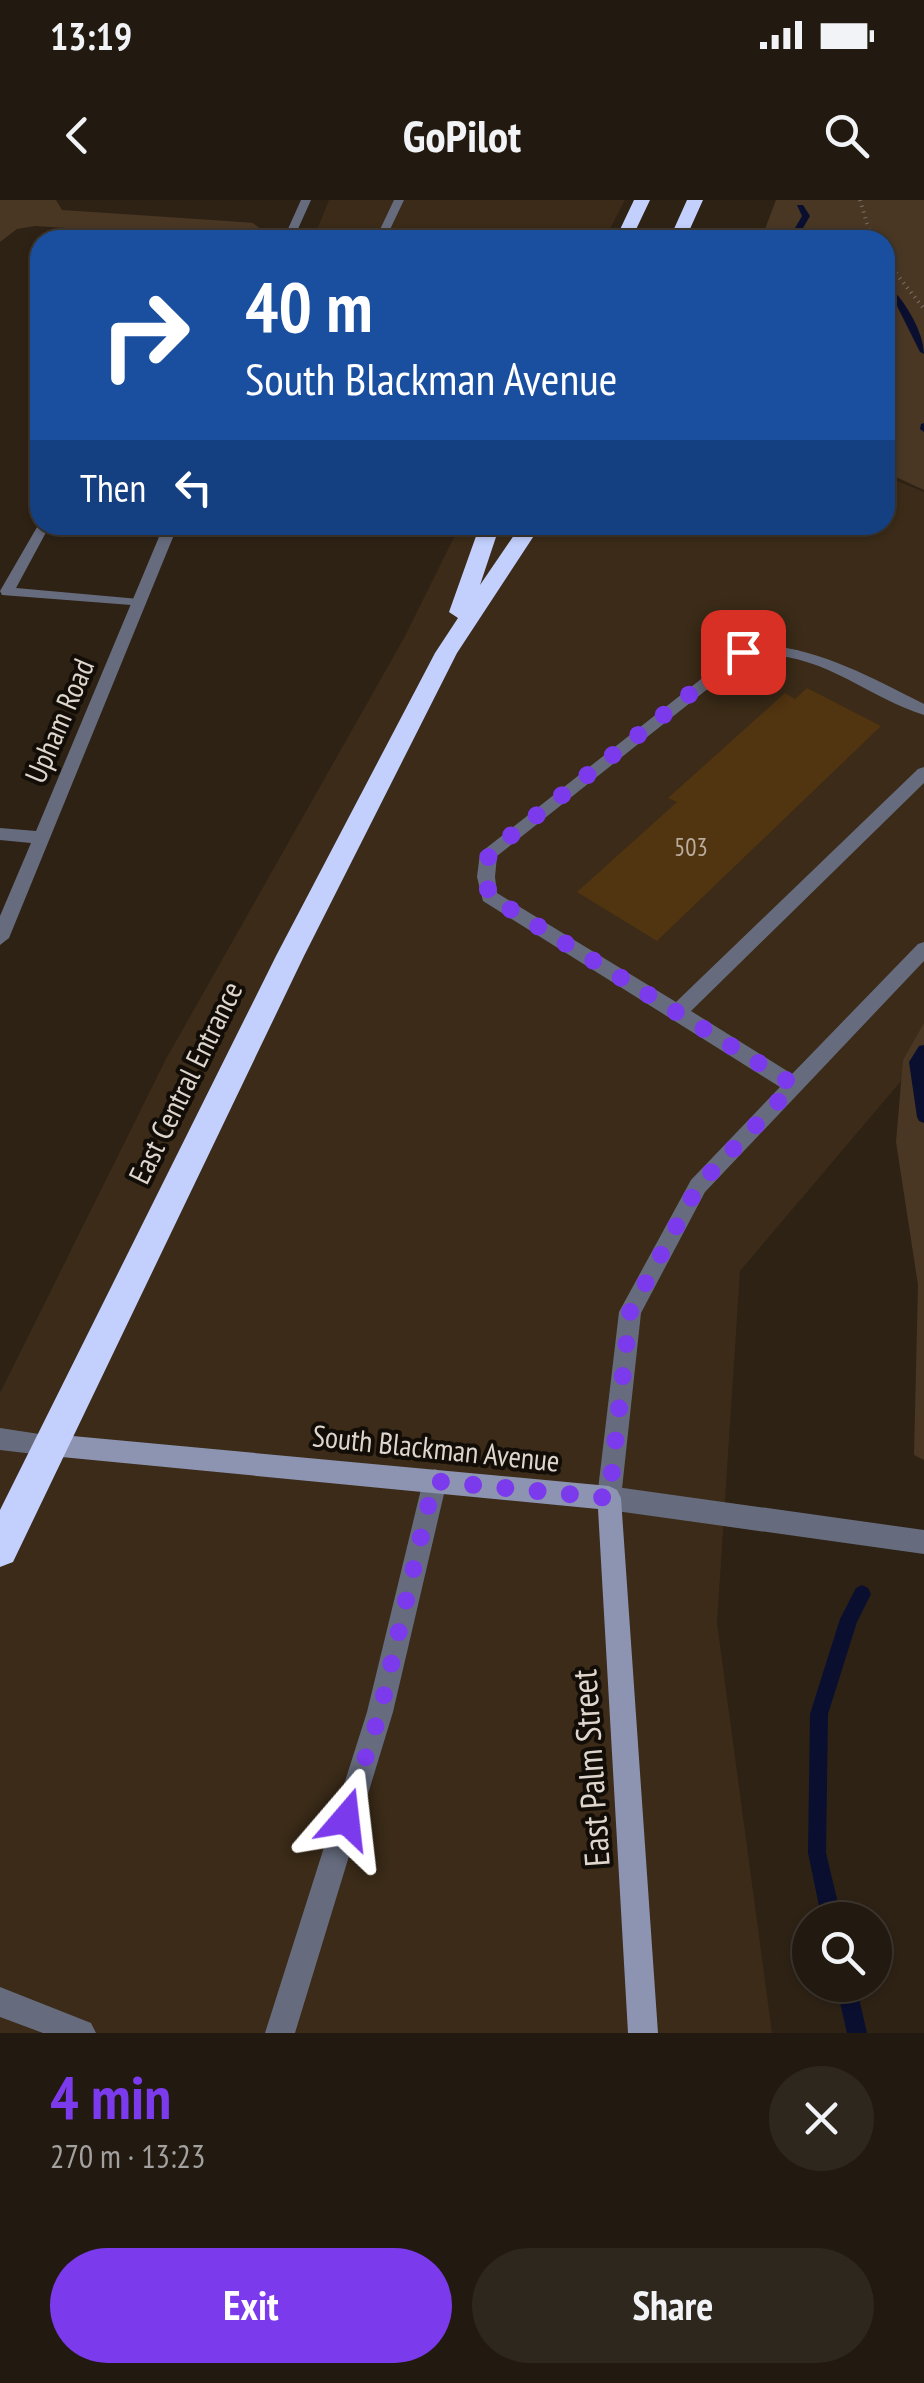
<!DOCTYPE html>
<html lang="en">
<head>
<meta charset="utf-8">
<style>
  :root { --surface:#221a10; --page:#2e271e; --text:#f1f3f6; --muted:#a2a19f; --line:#3f3830; --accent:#7c3aed }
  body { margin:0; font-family:"PT Sans Narrow",sans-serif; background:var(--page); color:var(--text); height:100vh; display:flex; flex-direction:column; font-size:38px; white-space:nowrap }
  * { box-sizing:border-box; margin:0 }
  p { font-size:32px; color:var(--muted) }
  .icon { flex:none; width:55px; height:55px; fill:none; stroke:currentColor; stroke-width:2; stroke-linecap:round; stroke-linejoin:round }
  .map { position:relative; height:1833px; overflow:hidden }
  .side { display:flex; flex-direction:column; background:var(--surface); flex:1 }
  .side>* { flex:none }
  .top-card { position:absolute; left:30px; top:30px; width:865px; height:305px; border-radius:30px; box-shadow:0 2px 8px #0004,0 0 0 2px var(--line); background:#1a4fa0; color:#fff; overflow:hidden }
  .tools { position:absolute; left:792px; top:1702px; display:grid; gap:20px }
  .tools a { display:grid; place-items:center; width:100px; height:100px; border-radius:50%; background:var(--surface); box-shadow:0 2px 8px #0004,0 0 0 2px var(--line); font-size:50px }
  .pin { position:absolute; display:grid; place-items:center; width:85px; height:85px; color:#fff; margin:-42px; border-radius:20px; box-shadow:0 5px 15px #0006 }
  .me { position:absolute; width:110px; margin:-55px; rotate:17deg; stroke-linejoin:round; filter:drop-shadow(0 0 8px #0008) }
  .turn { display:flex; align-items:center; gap:35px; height:210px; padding:0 50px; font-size:45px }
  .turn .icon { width:130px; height:130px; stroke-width:2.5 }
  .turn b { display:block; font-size:70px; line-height:85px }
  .then { display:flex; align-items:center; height:95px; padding:0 50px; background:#0003; gap:20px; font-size:38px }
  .round { display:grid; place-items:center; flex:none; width:105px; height:105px; border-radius:52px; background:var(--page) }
  .headline { display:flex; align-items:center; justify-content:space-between; height:170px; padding:0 50px }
  h1 { font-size:60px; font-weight:700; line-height:75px; color:var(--accent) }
  .primary-button { display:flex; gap:20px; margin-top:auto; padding:20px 50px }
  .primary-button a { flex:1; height:115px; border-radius:60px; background:var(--accent); color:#fff; font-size:40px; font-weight:700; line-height:115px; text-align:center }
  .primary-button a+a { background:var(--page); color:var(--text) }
  .status { display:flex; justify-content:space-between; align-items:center; height:70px; padding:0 50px; background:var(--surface); direction:ltr }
  .status svg { height:28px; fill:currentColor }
  header { display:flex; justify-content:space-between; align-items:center; height:130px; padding:0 50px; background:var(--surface); font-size:45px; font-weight:700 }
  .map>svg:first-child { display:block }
  .built { fill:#3b2b18 }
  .green { fill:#493724 }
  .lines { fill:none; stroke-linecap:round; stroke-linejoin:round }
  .stream { fill:#0a0f30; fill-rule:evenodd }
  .building { fill:#513410 }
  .path { stroke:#7b7066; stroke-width:4; stroke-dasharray:1 5; stroke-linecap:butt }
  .lane { fill:#666c7e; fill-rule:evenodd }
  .street { fill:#666c7e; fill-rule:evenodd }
  .secondary { fill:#8c94b1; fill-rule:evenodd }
  .highway { fill:#c3d0fd; fill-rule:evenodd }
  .route { stroke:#7c3aed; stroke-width:18; stroke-dasharray:0 32.4 }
  .labels { text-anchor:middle; stroke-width:8; stroke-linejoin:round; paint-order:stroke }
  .number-label { font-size:25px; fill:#bbad9e }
  .street-label { font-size:30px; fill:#ded5cd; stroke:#120d07 }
  .near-street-label { font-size:35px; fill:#ded5cd; stroke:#120d07 }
</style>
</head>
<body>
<div class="status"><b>13:19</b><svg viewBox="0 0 49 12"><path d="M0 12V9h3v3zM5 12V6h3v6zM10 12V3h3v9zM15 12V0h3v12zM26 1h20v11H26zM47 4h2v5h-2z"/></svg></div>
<header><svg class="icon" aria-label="back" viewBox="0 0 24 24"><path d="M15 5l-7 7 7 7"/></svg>GoPilot<svg class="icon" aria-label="search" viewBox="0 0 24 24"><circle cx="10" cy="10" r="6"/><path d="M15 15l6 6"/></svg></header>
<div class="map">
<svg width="924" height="1833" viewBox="0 0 924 1833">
  <rect width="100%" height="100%" fill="#2e2215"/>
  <!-- built -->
  <path class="built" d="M329,0H625L604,40H313Z
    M885,276L924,292V854L740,1071L717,1423L772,1833H0V1193L166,859L404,438L460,325H885Z"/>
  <!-- green -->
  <path class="green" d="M0,0H56L62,10L227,21L253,23L263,31L255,40L35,26L17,29L0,42Z
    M776,0H924V290L885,272V40H761Z
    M924,823V1260L914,1255L918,1085L896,942L903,860Z"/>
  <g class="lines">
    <!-- stream -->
    <path class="stream" d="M797,5H803L810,16L796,40H788L802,16Z
      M885,83C903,96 924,132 924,154L920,152L895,102L885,90Z
      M924,223V232L920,229L921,224Z
      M924,845V923L919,921L917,917L909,862L919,846Z
      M862,1385L868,1388L871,1394L857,1422L828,1514L826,1653L842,1720H822L808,1653L810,1514L840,1419L856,1388Z
      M836,1785H856L867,1833H847Z"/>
  </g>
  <!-- building -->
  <path class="building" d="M807,488L881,526L657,741L577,692L677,602L668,598L785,493L795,499Z"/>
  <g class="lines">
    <!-- path -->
    <path class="path" d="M860,0L872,40
      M885,59L924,109"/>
    <!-- lane -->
    <path class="lane" d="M394,0H404L385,40H375Z
      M40,322V325H50L16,388L139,399L146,403L144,406L2,395L0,391Z
      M765,445C823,450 872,478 924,504V515C864,496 815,446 748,457L497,656L495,677L497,693L676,802L918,569L924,567V583L691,811L792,874L918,744L924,742V761L705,992L641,1113L621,1298L617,1306L609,1310L601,1306L597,1298L619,1112L691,980L780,887L483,701L477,677L480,653L738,450Z
      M435,1269L443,1273L447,1281L393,1512L295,1833H265L367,1512L423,1281L427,1273Z
      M0,1787L91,1823L96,1833H43L0,1817Z"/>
    <!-- street -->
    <path class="street" d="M301,0H311L293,40H283Z
      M164,325H178L9,738L0,745V716L31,643L0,640V628L36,631Z
      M0,1228L59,1237L63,1245L59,1253L51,1256L0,1250Z
      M609,1286L924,1330V1354L609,1310L601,1306L597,1298L601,1290Z"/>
    <!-- secondary -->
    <path class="secondary" d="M51,1234L609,1286L617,1290L621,1298L658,1833H628L598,1309L51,1256L43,1253L39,1245L43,1237Z"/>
    <!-- highway -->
    <path class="highway" d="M634,0H650L631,40H615Z
      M687,0H703L685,40H669Z
      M480,325H500L480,385L521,325H541L457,453L304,756L13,1362L0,1367V1310L276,756L435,453L458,418L449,412Z"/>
  </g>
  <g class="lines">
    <!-- route -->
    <path class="route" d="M346,1619L380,1512L434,1281L609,1298L630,1112L698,986L794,885L489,696L486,677L489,653L743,452"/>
  </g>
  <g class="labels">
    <!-- number labels -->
    <g class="number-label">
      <text x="691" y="656">503</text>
    </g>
    <!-- street labels -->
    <g class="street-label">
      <text transform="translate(60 521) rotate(-67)" y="10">Upham Road</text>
      <text transform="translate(186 883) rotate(-64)" y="10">East Central Entrance</text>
      <text transform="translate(436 1249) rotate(6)" y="10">South Blackman Avenue</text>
    </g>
    <!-- near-street labels -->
    <g class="near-street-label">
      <text transform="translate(591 1568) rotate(-94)" y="12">East Palm Street</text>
    </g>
  </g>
</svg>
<div class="tools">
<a><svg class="icon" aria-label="search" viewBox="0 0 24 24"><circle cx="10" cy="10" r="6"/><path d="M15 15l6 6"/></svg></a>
</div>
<div class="pin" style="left:743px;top:452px;background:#d93025"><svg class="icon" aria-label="arrive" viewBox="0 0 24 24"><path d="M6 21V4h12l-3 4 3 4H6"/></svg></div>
<svg class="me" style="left:346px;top:1619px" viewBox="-20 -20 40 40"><path d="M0-17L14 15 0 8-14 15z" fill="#7c3aed" stroke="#fff" stroke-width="4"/></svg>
<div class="top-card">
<div class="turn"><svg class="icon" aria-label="right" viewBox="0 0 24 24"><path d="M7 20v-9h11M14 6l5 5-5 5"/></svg><div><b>40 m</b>South Blackman Avenue</div></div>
<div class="then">Then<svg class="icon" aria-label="left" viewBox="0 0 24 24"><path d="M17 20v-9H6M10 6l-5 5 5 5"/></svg></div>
</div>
</div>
<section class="side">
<div class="headline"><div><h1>4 min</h1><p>270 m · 13:23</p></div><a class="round"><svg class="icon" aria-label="close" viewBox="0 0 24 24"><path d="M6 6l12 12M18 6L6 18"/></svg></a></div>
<div class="primary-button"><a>Exit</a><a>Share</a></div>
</section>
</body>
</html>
